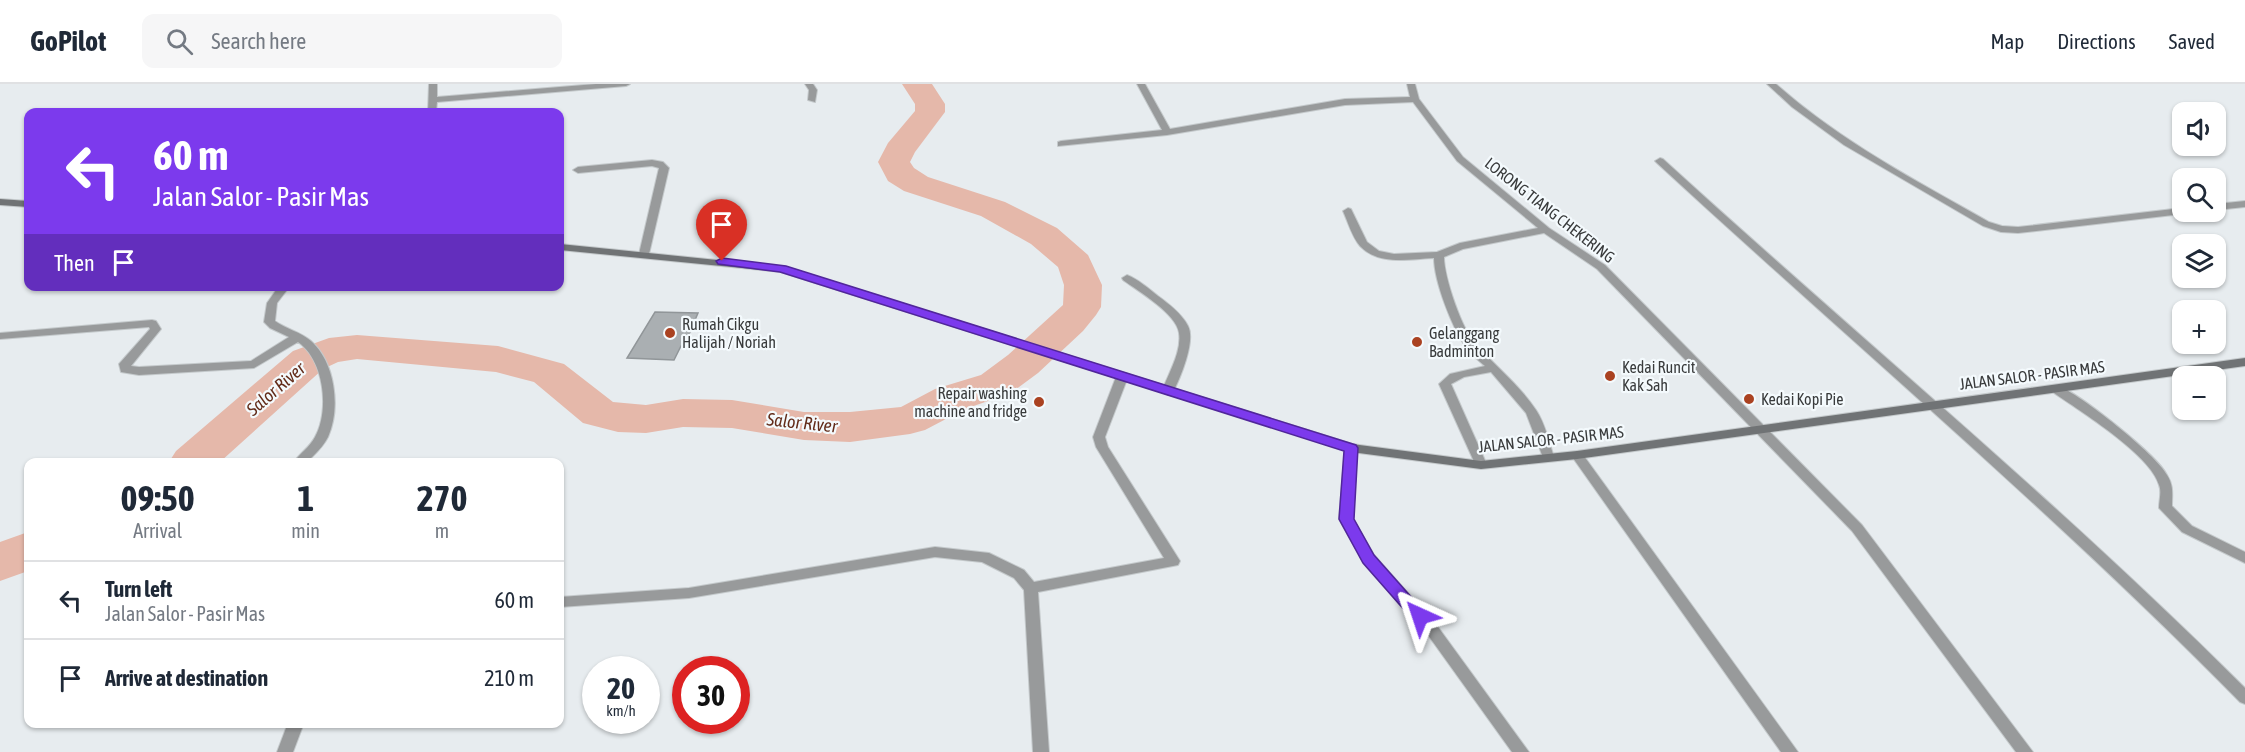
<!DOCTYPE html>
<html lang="en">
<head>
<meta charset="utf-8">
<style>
  :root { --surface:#fff; --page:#f6f6f7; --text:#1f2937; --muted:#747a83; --line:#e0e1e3 }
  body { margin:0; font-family:"Asap Condensed",sans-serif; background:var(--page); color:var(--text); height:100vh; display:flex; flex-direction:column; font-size:22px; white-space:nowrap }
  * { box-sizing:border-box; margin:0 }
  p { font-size:20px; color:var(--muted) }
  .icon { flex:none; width:33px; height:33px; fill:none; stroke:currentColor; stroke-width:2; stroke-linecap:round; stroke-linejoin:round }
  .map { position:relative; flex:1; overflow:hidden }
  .side { position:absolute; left:24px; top:374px; width:540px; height:270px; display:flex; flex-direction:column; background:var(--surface); border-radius:12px; box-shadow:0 2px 4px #0004 }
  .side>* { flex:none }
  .banner { position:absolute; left:24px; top:24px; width:540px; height:183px; border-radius:12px; box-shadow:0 2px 4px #0004; background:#7c3aed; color:#fff; overflow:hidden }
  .controls { position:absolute; left:2172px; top:18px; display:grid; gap:12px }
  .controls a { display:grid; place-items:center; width:54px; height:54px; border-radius:12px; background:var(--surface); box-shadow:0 2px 4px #0004; font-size:30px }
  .speed { position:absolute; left:582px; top:572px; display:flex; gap:12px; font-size:30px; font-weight:700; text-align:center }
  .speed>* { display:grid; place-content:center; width:78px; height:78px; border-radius:50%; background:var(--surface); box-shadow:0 2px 4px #0004; line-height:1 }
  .speed small { font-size:15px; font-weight:400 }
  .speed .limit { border:9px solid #d22; background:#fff; color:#111 }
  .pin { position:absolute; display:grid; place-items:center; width:51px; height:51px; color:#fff; margin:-62px -26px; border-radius:50% 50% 50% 0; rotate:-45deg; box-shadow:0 0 6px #0007 }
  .pin .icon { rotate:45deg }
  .me { position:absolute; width:66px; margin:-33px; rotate:318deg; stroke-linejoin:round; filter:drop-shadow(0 0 4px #0008) }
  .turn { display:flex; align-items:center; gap:21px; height:126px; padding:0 30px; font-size:27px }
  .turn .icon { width:78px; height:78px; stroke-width:2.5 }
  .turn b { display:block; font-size:42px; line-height:51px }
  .then { display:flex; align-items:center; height:57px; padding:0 30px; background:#0003; gap:12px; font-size:22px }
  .eta { display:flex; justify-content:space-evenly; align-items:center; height:102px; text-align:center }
  .eta b { font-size:36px; font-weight:700; line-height:42px }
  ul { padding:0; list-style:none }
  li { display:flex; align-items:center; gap:18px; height:78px; padding:0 30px; border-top:2px solid var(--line) }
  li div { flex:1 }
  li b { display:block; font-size:22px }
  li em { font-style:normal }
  header { display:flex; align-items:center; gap:36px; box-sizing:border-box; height:84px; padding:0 30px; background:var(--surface); border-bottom:2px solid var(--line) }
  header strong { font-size:28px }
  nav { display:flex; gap:33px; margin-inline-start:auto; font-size:21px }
  .search { width:420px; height:54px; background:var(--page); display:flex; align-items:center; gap:15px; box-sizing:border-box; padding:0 21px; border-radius:12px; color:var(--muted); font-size:22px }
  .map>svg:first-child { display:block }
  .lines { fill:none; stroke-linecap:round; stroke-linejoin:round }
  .river { fill:#e5b8aa; fill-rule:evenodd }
  .building { fill:#aaafb2; stroke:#919699; stroke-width:1.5 }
  .minor-casing { stroke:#c4c9cb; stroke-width:2 }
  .secondary-casing { stroke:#c4c9cb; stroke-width:2 }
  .minor { fill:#989a9b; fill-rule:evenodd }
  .secondary { fill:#707375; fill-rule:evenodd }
  .route { fill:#7c3aed; stroke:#51269a; stroke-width:1.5 }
  .poi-dot { fill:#aa4221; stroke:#f4fafd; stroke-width:2 }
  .labels { text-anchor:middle; stroke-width:4.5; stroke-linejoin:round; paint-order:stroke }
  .street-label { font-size:16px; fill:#393b3c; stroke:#f4fafd }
  .poi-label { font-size:16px; fill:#393b3c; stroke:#f4fafd; text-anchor:start }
  .water-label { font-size:18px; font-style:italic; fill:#632c1a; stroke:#f4fafd }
</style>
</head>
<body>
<header>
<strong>GoPilot</strong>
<div class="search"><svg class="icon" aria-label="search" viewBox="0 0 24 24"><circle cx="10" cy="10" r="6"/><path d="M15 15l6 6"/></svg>Search here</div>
<nav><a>Map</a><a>Directions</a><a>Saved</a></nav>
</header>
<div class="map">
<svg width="2245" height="668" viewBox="0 0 2245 668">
  <rect width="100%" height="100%" fill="#e7ecef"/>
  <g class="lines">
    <!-- river -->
    <path class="river" d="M902,0H932L945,20V28L915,68L910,78L914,84L928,93L1005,118L1057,144L1088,171L1102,201L1101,223L1096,231L1083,247L1038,289L1011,309L965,325L925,346L910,350L850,358L804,356L732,344L683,343L646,349L618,348L583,339L534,298L496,288L357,275L338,278L323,285L220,378H169L176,367L293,267L329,254L357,251L498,262L564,280L613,318L646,321L683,315L732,316L804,328H850L901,323L935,305L981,291L1008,271L1063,221L1064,201L1058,183L1031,160L981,132L904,107L888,97L878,78L888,59L915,27V20Z
      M28,448V487L0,497V458Z"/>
  </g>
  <!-- building -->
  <path class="building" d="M655,228L698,229L684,262H681L674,276L627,274Z"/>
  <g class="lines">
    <defs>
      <path id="minor" d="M429,0H437V13L596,0H630L626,2L437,18L436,28H428Z
        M805,0H813L817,6L815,18L808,16L809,6Z
        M1137,0H1145L1170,45L1345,15L1410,13L1407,0H1415L1419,15L1463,73L1549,144L1605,181L1862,441L2033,668H2016L1852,447L1597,185L1544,149L1463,165L1444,173C1444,193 1462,247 1477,262C1497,283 1520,302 1536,326C1545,339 1549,358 1554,373L1552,376H1544L1526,329L1491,288L1464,293L1451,300L1487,381L1485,384H1477L1439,300L1450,290L1485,282C1478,276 1470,270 1465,262C1452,243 1434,197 1434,174C1409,175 1379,182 1360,162C1352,153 1348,138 1343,127L1348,124L1351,125L1367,158L1379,167L1394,170L1437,168L1460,159L1538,144L1457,77L1413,18L1345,21L1167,51L1058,62V58L1061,57L1162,46Z
        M1767,0H1776C1840,57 1915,96 1989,138L2002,142L2018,143L2182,124V128H2186L2182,130L2018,149L2001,148L1983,142L1844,61L1792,23Z
        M1660,74L1663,75C1857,252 2060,419 2245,604V620L2240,618C2054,429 1851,258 1657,79L1655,77Z
        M652,76L663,78L669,84L649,170L644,173L639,170L659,84L652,82L578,89L573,86L578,83Z
        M2245,117V123L2216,126V120Z
        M1127,191C1138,195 1149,205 1158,212C1169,220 1182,230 1188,242C1196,257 1180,295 1172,310L1168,311L1162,307C1168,290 1182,268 1179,249C1177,230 1138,207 1123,196L1122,194Z
        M279,202H290L277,219L275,237C286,245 301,248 311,257C335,278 341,324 328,353C323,363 315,370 307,378H294C300,369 310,363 315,353C330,326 324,276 298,258L254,284L139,291L121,288L119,280L150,245L149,243L0,255V249L152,236L156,237L161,245L131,282L139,283L251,277L289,253L270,244L264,238L267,219Z
        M1122,289L1128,293L1105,353L1108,363L1180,477L1178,481L1173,482L1038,508L1049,668H1033L1024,506L1014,494L982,478L935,473L689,514L560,523V513L689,504L935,463L989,469L1024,486L1034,498L1164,474L1096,363L1093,353L1116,293Z
        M2058,302C2079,309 2157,371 2167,391C2174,402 2172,410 2172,422L2192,442L2245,468V479L2182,448L2159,424C2159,416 2162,408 2159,401C2151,371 2080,327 2054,309L2052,306L2054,303Z
        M1351,360L1357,364L1353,435L1374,471L1438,543L1529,668H1512L1428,551L1364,479L1339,435L1345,364Z
        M1577,367L1581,368L1798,668H1781L1573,374L1571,371Z
        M288,639H304L293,668H277Z"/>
      <path id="secondary" d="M0,115L28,117V123L0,121Z
        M560,160L786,183L1352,360L1481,377L1577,367L2245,274V282L1577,375L1481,385L1351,368L781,188L560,166Z"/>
    </defs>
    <!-- minor casing -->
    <use href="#minor" class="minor-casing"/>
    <!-- secondary casing -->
    <use href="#secondary" class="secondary-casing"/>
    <!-- minor -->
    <use href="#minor" class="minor"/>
    <!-- secondary -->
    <use href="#secondary" class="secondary"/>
  </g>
  <!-- route -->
  <path class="route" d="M722,174L786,182L1356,361L1358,364L1354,435L1374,471L1428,532L1426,537L1420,539L1414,537L1363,479L1339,435L1344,367L780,188L718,180L716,177Z"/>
  <!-- markers -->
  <g class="poi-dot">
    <circle cx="670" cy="249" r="6"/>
    <circle cx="1417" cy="258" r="6"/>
    <circle cx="1610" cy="292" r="6"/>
    <circle cx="1749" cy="315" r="6"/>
    <circle cx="1039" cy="318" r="6"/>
  </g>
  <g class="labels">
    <!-- street labels -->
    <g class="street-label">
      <text transform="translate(1550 126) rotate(38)" y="6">LORONG TIANG CHEKERING</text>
      <text transform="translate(2032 291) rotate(-7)" y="6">JALAN SALOR - PASIR MAS</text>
      <text transform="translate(1551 355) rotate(-6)" y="6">JALAN SALOR - PASIR MAS</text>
    </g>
    <!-- poi labels -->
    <g class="poi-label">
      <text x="682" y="246">Rumah Cikgu<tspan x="682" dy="18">Halijah / Noriah</tspan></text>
      <text x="1429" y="255">Gelanggang<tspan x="1429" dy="18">Badminton</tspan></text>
      <text x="1622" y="289">Kedai Runcit<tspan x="1622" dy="18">Kak Sah</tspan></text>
      <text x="1027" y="315" text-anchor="end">Repair washing<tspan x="1027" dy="18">machine and fridge</tspan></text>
      <text x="1761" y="321">Kedai Kopi Pie</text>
    </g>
    <!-- water labels -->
    <g class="water-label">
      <text transform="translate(276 305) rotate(-41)" y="6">Salor River</text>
      <text transform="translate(802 339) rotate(6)" y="6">Salor River</text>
    </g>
  </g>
</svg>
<div class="controls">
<a><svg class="icon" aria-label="sound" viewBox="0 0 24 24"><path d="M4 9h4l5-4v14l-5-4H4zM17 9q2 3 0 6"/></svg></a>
<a><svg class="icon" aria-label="search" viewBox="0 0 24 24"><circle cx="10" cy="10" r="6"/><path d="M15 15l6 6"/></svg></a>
<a><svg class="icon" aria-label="layers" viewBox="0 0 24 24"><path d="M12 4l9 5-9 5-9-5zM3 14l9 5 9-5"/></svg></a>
<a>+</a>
<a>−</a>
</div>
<div class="speed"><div>20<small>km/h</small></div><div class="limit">30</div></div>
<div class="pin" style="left:722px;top:177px;background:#d93025"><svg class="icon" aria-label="arrive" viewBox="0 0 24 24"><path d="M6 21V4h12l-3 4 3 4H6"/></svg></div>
<svg class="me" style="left:1420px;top:532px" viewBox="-20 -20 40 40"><path d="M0-17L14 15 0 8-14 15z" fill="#7c3aed" stroke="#fff" stroke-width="4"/></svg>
<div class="banner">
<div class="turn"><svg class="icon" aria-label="left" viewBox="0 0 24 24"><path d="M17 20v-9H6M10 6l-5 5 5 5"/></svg><div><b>60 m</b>Jalan Salor - Pasir Mas</div></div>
<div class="then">Then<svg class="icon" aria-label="arrive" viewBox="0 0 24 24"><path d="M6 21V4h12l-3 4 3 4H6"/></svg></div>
</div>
<section class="side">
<div class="eta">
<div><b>09:50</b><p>Arrival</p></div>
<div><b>1</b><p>min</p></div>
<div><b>270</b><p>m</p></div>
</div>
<ul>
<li><svg class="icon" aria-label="left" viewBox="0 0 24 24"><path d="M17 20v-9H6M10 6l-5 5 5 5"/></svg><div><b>Turn left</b><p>Jalan Salor - Pasir Mas</p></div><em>60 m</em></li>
<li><svg class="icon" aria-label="arrive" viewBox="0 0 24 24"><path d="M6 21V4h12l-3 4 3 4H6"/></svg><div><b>Arrive at destination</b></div><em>210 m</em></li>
</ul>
</section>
</div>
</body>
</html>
